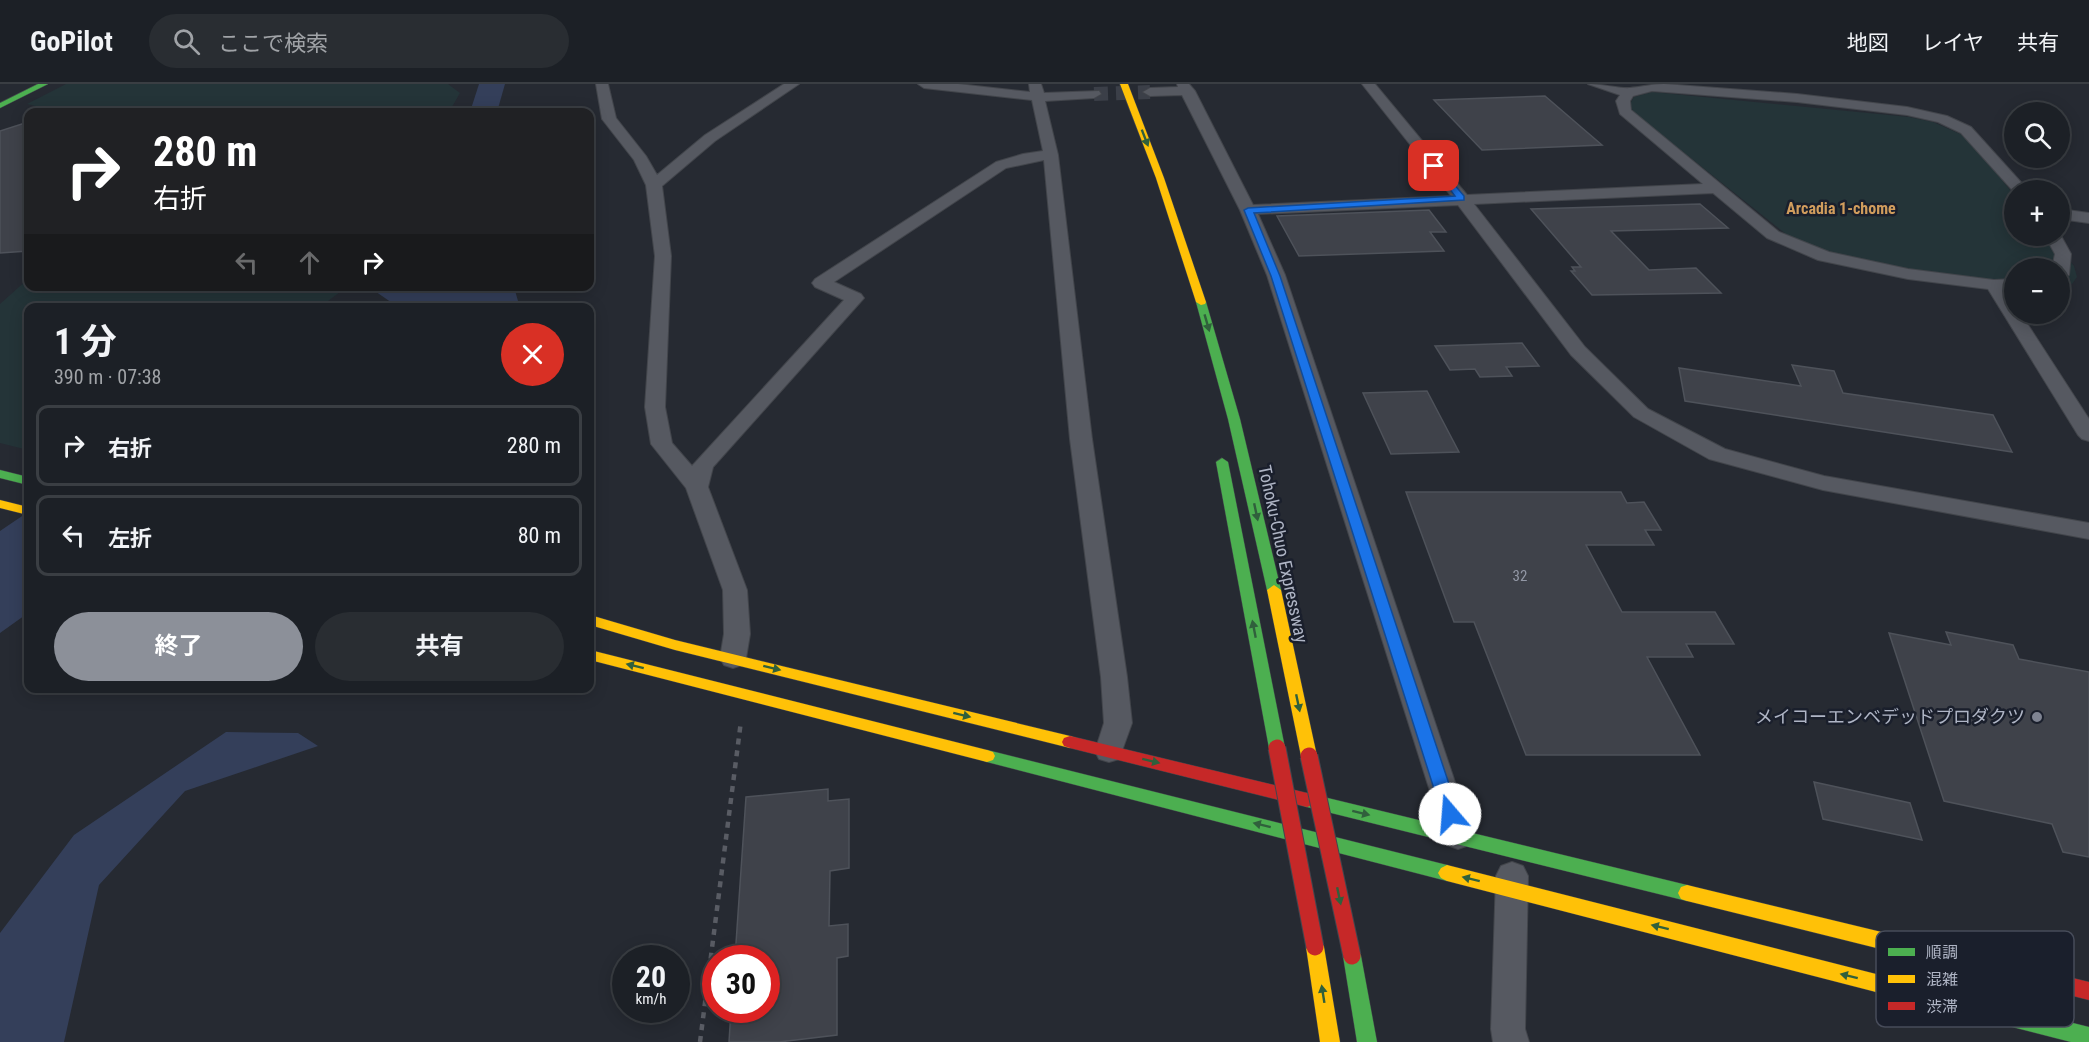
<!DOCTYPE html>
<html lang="ja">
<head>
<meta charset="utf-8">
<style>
  :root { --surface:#1c2026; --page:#292d32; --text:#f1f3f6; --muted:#a0a3a7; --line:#3a3e43; --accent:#8c9099 }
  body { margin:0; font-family:"Roboto Condensed","Noto Sans JP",sans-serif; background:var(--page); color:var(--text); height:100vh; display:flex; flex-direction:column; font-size:22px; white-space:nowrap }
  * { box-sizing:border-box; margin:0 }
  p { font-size:20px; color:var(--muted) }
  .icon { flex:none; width:33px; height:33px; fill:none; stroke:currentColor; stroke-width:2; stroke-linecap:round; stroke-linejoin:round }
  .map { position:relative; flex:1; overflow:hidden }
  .side { position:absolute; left:24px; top:219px; width:570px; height:390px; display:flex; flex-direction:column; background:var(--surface); border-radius:12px; box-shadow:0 3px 15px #0003,0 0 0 2px var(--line) }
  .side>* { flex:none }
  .top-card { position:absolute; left:24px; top:24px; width:570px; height:183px; border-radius:12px; box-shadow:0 3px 15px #0003,0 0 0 2px var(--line); background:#202124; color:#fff; overflow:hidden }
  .tools { position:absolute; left:2004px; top:18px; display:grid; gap:12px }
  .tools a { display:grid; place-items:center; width:66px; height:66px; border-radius:50%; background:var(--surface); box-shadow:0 3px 15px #0003,0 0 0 2px var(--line); font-size:30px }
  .speed { position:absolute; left:612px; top:861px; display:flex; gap:12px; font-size:30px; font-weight:700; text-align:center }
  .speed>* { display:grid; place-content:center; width:78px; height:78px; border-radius:50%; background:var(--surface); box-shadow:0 3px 15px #0003,0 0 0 2px var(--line); line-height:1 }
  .speed small { font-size:15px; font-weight:400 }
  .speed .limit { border:9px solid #d22; background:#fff; color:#111 }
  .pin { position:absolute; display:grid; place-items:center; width:51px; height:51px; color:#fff; margin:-26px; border-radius:12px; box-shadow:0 3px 9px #0006 }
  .me { position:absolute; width:66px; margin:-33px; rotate:342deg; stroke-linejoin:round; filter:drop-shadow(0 0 4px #0008) }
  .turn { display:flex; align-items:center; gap:21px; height:126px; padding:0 30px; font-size:27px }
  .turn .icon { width:78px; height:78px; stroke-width:2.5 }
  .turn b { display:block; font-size:42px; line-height:51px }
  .lanes { display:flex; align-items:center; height:57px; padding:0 30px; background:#0003; justify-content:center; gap:30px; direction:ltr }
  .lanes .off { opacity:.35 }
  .round { display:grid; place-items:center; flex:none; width:63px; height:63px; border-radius:32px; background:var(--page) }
  .summary { display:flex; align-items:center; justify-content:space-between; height:102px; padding:0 30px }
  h1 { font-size:36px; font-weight:700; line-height:45px }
  .button { display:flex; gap:12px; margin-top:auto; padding:12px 30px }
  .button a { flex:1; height:69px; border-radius:36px; background:var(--accent); color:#fff; font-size:24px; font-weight:700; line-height:69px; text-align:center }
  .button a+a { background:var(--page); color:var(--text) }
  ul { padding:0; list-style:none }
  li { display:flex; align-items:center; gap:18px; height:81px; margin:0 12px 9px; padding:0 18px; border:3px solid var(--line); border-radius:12px }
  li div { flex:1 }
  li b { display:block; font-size:22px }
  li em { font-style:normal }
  header { display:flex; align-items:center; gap:36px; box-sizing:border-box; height:84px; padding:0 30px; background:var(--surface); border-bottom:2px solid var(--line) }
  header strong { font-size:28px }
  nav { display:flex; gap:33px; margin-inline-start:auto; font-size:21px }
  .search { width:420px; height:54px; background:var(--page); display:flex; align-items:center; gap:15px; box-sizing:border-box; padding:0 21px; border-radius:33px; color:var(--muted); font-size:22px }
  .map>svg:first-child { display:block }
  .green { fill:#243438 }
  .water { fill:#343f5a }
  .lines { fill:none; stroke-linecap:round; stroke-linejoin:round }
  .river { fill:#343f5a; fill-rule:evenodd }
  .building { fill:#3f424a; stroke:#4e525a; stroke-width:1.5 }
  .street-tunnel { stroke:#3b3f48; stroke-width:14; stroke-dasharray:14 8; stroke-linecap:butt }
  .street-casing { stroke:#42454b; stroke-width:2 }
  .fast-casing { stroke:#42454b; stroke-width:1 }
  .slow-casing { stroke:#42454b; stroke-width:1 }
  .jam-casing { stroke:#42454b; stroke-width:1 }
  .path { stroke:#595c64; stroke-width:4.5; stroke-dasharray:6 6; stroke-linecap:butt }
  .street { fill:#565961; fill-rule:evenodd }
  .fast { fill:#4caf50; fill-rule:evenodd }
  .slow { fill:#ffc107; fill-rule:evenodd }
  .jam { fill:#c62828; fill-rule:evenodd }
  .jam-bridge-casing { stroke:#43464e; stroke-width:19; stroke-linecap:butt }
  .jam-bridge { stroke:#c62828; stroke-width:17 }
  .oneway { fill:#30603c }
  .route { fill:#1a73e8; stroke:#114b97; stroke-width:1.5 }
  .poi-dot { fill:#7f8492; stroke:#1a1f2c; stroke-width:2 }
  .labels { text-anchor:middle; stroke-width:5; stroke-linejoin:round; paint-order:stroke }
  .number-label { font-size:15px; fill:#9398a6 }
  .far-neighbourhood-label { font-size:16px; font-weight:bold; fill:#d19d5d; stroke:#1a1f2c }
  .street-label { font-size:18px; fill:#afb5c5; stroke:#1a1f2c }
  .poi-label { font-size:18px; fill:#afb5c5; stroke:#1a1f2c; text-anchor:end }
  .key { fill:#1a1f2c; stroke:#474c5a; stroke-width:1.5 }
  .key-label { font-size:16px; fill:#afb5c5 }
</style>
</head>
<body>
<header>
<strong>GoPilot</strong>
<div class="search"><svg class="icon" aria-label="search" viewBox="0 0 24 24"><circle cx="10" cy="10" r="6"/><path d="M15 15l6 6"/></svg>ここで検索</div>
<nav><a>地図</a><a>レイヤ</a><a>共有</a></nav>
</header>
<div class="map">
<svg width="2089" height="958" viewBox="0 0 2089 958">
  <rect width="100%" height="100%" fill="#262a32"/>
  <!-- green -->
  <path class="green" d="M66,0H448L460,9L449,28H62L27,20Z
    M1652,8L1909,33L1933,38L1967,53L2014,111V152H2048L2074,182L2077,193L2072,200L2060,202V184H2014L2012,204L1882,189L1791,154L1633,28L1630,20L1634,13Z
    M28,195V202L342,203L340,208L320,223L28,224V366L0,359V220Z"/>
  <!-- water -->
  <path class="water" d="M369,203H514L518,217L515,223H398Z
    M28,428V529L0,549V447Z
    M226,648L298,649L318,662L185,707L99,801L64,958H0V849L74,751Z"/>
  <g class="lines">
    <!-- river -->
    <path class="river" d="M479,0H505L497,28H470Z"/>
  </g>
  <!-- building -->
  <path class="building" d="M1545,12L1602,61L1482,66L1434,16Z
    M28,38V167L0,169V47Z
    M1700,120L1728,144L1611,147L1649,186L1696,184L1721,209L1592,211L1571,187H1575L1572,183H1581L1531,125Z
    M1429,126L1446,148H1430L1444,167L1299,172L1277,132Z
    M1522,259L1539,282L1506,283L1512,292L1480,293L1475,285L1450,286L1435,262Z
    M1792,281L1834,287L1843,309L1993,331L2012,368L1685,317L1679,284L1801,302Z
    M1427,307L1459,368L1391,370L1363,309Z
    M1406,408H1621L1627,419L1644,418L1661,446H1645L1654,461H1586L1622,528H1715L1734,560H1686L1693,573H1647L1700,671H1526L1474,538H1454Z
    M1946,548L2013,561L2019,575L2089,588V773L2063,768L2052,740L1944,717L1889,549L1951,561Z
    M1814,698L1910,719L1922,756L1823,735Z
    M828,705V717L849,715V784L830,787L829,842L848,840V872L837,874V951L779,958H729L731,926H766V874H735L746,713Z"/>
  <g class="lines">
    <!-- street-tunnel -->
    <path class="street-tunnel" d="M1094,10L1150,8"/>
    <defs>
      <path id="street" d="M596,0H608L616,34L646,72L657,91L705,51L784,0H799L715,57L662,102L671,172L665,323L672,359L692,382L844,216L815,203L812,199L815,195L996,78L1023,70L1043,67L1032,16L924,4L918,0H958L1030,8L1029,0H1041L1044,9L1099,7L1101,10L1094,14L1045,17L1058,71L1092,355L1127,593L1132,639L1119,675L1109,678L1099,675L1095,667L1104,639L1101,593L1070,355L1044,76L1006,84L834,198L861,210L864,214L713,383L708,403L747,506L750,550L746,574L742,581L733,584L724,581L720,574L724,550L723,506L686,404L651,360L645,323L655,172L646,101L634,76L602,35Z
        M1177,0H1189L1195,7L1253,121L1451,112L1362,0H1375L1467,111L1703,100L1620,30L1616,17L1620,11L1588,0C1600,0 1622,5 1630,4C1642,3 1652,0 1664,0L1797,10L1907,23L1947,32L1971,43L2028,106L2014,108L1961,49L1938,38L1907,31L1797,18L1652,7L1633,12L1630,17L1631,26L1779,148L1829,168L1908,185L1994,196L2014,195V205L2006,206L2014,219V230H2021L2089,335V357L2082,355L2078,351L1988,205L1908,195L1818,176L1767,154L1713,109L1474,120L1585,263L1648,325L1725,365L1824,392L2089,439V455L1823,406L1709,375L1634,333L1571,271L1458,121L1258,130L1285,191L1473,752L1469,761L1458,765L1447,761L1267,191L1240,126L1182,11L1150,12L1143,8L1150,4L1178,3Z
        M2060,125L2089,129V139L2060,135Z
        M2060,150L2071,170L2069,191L2060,196V184H2052L2055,170L2045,152Z
        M1512,778L1523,782L1528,792L1525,945L1529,958H1493L1491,945L1496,792L1501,782Z"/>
      <path id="fast" d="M38,0H48L0,24V19Z
        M1201,215L1206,218L1240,335L1281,506L1274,511L1267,506L1228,335L1196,218Z
        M1222,374L1228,378L1285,664L1283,668L1277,670L1271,668L1269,664L1216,378Z
        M0,386L28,393V401L0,394Z
        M987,666L1447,781L1453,784L1456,789L1453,794L1447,797L987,678L981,676L979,672L981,668Z
        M1307,709L1687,801L1693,803L1696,809L1693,815L1687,817L1307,723L1301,721L1299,716L1301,711Z
        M1352,863L1359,866L1361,872L1377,958H1357L1343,872L1345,866Z
        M1876,890L2089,943V958H2071L1876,908L1869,905L1867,899L1869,893Z"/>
      <path id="slow" d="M1120,0H1128L1164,94L1206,218L1205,220L1201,221L1196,218L1156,94Z
        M0,416L28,423V431L0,424Z
        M1274,501L1281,506L1317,672L1315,676L1309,678L1303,676L1301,672L1267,506Z
        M590,531L675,556L1070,652L1076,654L1078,658L1076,662L1070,664L675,566L590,541Z
        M590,566L987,666L993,668L995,672L993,676L987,678L590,576Z
        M1447,781L1876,890L1883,893L1885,899L1883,905L1876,908L1447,797L1441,794L1438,789L1441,784Z
        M1687,801L1985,873L1992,876L1994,882L1992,888L1985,891L1687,817L1681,815L1678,809L1681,803Z
        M1315,855L1322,857L1324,863L1340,958H1320L1306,863L1308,857Z"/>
      <path id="jam" d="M1070,652L1307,709L1313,711L1315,716L1313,721L1307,723L1070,664L1064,662L1062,658L1064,654Z
        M1985,873L2089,898V916L1978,888L1976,882L1978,876Z"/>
    </defs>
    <!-- street casing -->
    <use href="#street" class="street-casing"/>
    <!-- fast casing -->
    <use href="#fast" class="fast-casing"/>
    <!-- slow casing -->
    <use href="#slow" class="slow-casing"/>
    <!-- jam casing -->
    <use href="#jam" class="jam-casing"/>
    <!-- path -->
    <path class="path" d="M700,958L741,637"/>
    <!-- street -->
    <use href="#street" class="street"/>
    <!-- fast -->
    <use href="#fast" class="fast"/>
    <!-- slow -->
    <use href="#slow" class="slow"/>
    <!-- jam -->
    <use href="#jam" class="jam"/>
    <defs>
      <path id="jam-bridge" d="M1277,664L1315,863
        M1309,672L1352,872"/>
    </defs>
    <!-- jam-bridge casing -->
    <use href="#jam-bridge" class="jam-bridge-casing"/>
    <!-- jam-bridge -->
    <use href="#jam-bridge" class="jam-bridge"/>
  </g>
  <!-- one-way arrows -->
  <defs><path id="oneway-solid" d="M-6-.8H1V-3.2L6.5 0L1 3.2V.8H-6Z" transform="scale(1.5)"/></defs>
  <g class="oneway">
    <use href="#oneway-solid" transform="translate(1145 54) rotate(69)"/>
    <use href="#oneway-solid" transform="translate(1207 239) rotate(74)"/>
    <use href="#oneway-solid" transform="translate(1256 428) rotate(78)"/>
    <use href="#oneway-solid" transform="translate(1254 545) rotate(-101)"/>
    <use href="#oneway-solid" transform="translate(635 582) rotate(-166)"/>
    <use href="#oneway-solid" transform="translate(772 584) rotate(14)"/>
    <use href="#oneway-solid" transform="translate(1298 619) rotate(78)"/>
    <use href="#oneway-solid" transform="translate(962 631) rotate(14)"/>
    <use href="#oneway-solid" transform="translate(1151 677) rotate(14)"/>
    <use href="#oneway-solid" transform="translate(1361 729) rotate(14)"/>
    <use href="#oneway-solid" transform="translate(1262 741) rotate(-166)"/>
    <use href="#oneway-solid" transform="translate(1471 795) rotate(-166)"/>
    <use href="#oneway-solid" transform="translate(1339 812) rotate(78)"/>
    <use href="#oneway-solid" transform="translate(1660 843) rotate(-166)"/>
    <use href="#oneway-solid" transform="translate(1849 892) rotate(-166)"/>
    <use href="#oneway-solid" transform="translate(1323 910) rotate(-99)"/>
  </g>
  <!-- route -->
  <path class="route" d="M1431,80H1437L1464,112V116L1254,129L1280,192L1459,730L1456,735H1444L1442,730L1271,192L1244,126L1248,124L1455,112Z"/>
  <!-- markers -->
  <circle class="poi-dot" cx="2037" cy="633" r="6"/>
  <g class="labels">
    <!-- number labels -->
    <g class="number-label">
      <text x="1520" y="497">32</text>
    </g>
    <!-- far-neighbourhood labels -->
    <g class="far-neighbourhood-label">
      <text x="1841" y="130">Arcadia 1-chome</text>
    </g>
    <!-- street labels -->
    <g class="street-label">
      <text transform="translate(1283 470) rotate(78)" y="6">Tohoku-Chuo Expressway</text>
    </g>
    <!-- poi labels -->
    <g class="poi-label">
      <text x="2025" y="639">メイコーエンベデッドプロダクツ</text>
    </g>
  </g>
  <!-- legend -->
  <rect x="1876" y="847" width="198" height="96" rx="9" class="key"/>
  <rect x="1888" y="864" width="27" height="8" fill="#4caf50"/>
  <rect x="1888" y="891" width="27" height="8" fill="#ffc107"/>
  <rect x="1888" y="918" width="27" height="8" fill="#c62828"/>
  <g class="key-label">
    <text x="1926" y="874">順調</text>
    <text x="1926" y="901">混雑</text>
    <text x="1926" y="928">渋滞</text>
  </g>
</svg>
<div class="tools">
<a><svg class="icon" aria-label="search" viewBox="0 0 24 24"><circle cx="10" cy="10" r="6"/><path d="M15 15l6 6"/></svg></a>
<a>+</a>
<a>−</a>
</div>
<div class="speed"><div>20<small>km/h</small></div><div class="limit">30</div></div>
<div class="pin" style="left:1434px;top:82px;background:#d93025"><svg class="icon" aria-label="arrive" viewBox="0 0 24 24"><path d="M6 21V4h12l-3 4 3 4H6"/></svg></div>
<svg class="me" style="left:1450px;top:730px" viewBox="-20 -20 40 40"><circle r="19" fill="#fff"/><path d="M0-13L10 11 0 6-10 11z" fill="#1a73e8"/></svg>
<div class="top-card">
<div class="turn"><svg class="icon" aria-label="right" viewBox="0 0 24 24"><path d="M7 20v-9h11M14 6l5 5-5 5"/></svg><div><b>280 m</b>右折</div></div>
<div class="lanes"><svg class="icon off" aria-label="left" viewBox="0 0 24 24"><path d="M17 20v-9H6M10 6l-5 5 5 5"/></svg><svg class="icon off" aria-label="ahead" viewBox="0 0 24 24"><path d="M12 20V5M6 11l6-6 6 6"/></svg><svg class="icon" aria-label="right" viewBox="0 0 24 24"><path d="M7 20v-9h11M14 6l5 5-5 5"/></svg></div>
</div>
<section class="side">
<div class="summary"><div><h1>1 分</h1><p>390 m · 07:38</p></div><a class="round" style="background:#d93025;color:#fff"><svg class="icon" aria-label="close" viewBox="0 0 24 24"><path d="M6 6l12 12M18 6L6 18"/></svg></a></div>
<ul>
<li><svg class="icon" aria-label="right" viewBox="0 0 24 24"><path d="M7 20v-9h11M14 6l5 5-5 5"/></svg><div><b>右折</b></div><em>280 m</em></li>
<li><svg class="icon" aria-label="left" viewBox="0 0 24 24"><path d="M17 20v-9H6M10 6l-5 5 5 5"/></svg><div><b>左折</b></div><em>80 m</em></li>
</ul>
<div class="button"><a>終了</a><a>共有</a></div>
</section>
</div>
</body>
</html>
